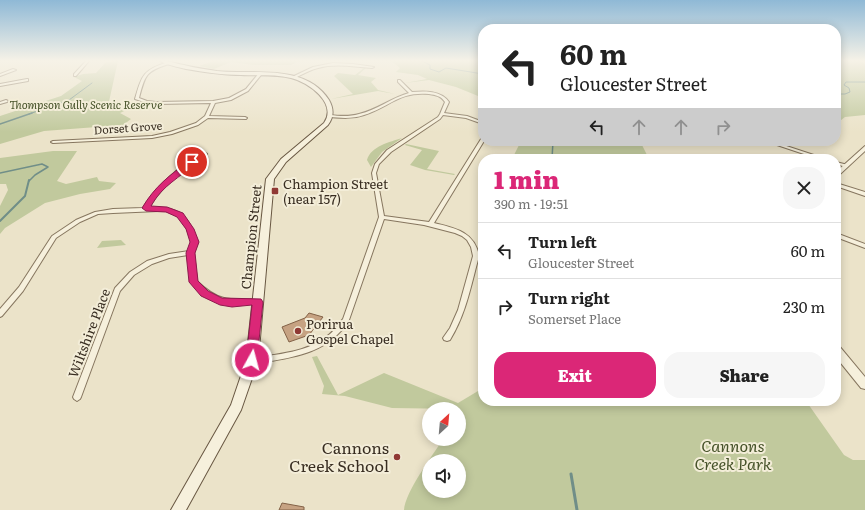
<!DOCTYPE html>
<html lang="en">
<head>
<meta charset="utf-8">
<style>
  :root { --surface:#fff; --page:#f6f6f6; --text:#222; --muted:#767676; --line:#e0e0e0; --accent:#db2777 }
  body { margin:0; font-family:Literata,serif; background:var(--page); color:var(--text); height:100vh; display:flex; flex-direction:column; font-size:15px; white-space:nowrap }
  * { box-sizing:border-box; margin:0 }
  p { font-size:13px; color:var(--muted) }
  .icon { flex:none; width:22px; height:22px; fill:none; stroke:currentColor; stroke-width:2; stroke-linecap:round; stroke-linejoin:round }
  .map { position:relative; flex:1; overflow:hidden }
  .side { position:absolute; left:478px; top:154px; width:363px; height:252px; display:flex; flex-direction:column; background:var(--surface); border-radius:16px; box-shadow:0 2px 10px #0003 }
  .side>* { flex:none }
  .guide { position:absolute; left:478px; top:24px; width:363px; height:122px; border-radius:16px; box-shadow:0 2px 10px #0003; background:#fff; color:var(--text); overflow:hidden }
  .needle { width:26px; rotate:26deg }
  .controls { position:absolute; left:422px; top:402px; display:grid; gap:8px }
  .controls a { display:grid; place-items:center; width:44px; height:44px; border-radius:50%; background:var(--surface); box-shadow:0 2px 10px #0003; font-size:20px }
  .pin { position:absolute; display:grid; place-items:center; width:34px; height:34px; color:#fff; margin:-17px; border:2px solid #fff; border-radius:50%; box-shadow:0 1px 4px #0007 }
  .me { position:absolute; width:44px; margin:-22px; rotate:7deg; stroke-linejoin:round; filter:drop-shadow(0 0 3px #0008) }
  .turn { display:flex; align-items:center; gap:14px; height:84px; padding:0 16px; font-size:18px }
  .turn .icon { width:52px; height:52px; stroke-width:2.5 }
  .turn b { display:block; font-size:28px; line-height:34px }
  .lanes { display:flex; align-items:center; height:38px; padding:0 16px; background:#0003; justify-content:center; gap:20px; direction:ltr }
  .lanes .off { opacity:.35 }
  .round { display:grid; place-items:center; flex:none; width:42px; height:42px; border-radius:16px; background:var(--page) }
  .headline { display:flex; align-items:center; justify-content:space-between; height:68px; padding:0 16px }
  h1 { font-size:24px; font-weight:800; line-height:30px; color:var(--accent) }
  .cta { display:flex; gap:8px; margin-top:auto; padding:8px 16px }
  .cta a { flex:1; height:46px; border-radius:16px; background:var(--accent); color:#fff; font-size:16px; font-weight:800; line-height:46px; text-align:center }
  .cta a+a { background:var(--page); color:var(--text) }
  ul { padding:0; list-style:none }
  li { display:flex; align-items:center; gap:12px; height:56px; padding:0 16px; border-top:1px solid var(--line) }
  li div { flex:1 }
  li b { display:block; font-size:15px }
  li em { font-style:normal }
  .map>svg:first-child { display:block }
  .green { fill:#c1c99d; fill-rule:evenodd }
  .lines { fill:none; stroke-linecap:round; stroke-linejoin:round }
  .stream-far3 { stroke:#708e88; stroke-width:1 }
  .stream-far2 { stroke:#708e88; stroke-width:1.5 }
  .stream-far1 { stroke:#708e88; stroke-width:2 }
  .stream { stroke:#708e88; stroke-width:3 }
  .building { fill:#c6a282; stroke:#836247 }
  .minor-casing { stroke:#86765f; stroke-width:2 }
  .tertiary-casing { stroke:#86765f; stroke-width:2 }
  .secondary-casing { stroke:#685742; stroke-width:2 }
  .minor { fill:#f6f0dc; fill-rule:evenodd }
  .tertiary { fill:#f6f0dc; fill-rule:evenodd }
  .secondary { fill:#f6f0dc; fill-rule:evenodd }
  .route { fill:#db2777; stroke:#8e194d }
  .poi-dot { fill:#903934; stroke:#f3edd8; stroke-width:1.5 }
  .labels { text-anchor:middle; stroke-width:4; stroke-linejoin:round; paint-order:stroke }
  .far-park-label { font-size:11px; font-style:italic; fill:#465229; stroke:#f3edd8 }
  .far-street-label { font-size:11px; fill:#382d21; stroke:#f3edd8 }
  .poi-label { font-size:13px; fill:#382d21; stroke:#f3edd8; text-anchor:start }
  .street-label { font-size:13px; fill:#382d21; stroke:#f3edd8 }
  .near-park-label { font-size:16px; font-style:italic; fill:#465229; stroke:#f3edd8 }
  .near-poi-label { font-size:16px; fill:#382d21; stroke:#f3edd8; text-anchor:end }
</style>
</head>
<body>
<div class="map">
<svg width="865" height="510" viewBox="0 0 865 510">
  <rect width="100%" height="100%" fill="#ebe3c9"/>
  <!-- green -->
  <path class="green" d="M118,61L108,106L117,111L141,103L120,113L131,119L123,125L44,131L0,144V116L61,96L82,81L74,77L83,74L96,73L106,62Z
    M213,61H308L297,62L291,65H254L231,62L214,69L199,66Z
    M391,61H483V98L456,87L429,80L405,83L427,79L418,75L396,72L400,68Z
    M836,61H861L865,64V115L845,117L836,124Z
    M364,68H366L358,75L376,78L371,82L378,90L395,94L378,91L331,99L353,94L334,76L338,73L355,75Z
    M402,138L382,152L371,167L367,160C371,146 390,142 402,138Z
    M521,141H640L649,159H512Z
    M406,144L439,151L427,169L455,174L454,175L425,170L410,165L422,150L405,145Z
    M53,151H77L57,181L66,184L97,177L99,181L116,183L110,189L80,194L45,203L5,228L0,234V206L8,190L6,184H0V158Z
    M121,240L126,245L97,248L102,241Z
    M317,356L338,395L384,373L458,403L483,388V401H806L844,455L853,460H865V510H404C405,492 433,455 443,439H459V409L392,408L345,396L322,394L324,386L312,357ZM429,461H459V491H429Z"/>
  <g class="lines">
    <!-- stream-far3 -->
    <path class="stream-far3" d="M422,61L430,65V69L439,72L446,68L483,74
      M836,94H845L850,92L849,88L844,85L846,82H865
      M29,114L69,100L92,83"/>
    <!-- stream-far2 -->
    <path class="stream-far2" d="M0,124L32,113
      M552,159L553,141
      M0,173L42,164L48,167L35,175L29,181"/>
    <!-- stream-far1 -->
    <path class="stream-far1" d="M0,221L25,196L29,180"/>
    <!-- stream -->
    <path class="stream" d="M571,474L577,510"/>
  </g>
  <!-- building -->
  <path class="building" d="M309,313L323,317L309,335L289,342L282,327L305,318Z
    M282,503L304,507V510H279Z"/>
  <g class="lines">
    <defs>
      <path id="minor" d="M86,61H89L76,76H74V74Z
        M168,62L169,64C146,71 145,75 139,98L147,101L156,102L213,101L229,98L246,89L259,73H261V75L248,91L231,100L215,103L209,116L245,117L247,118L246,119L208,118L198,125L172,134L152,138L53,143L51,142L53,141L152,136L170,132L196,123L205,116L211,103L156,104L147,103L135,99C142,75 143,70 168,62Z
        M333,63L353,64L374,67L372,68C354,67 336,63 318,68C310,70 303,74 295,78L292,77L313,67Z
        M13,69L16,70L0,76V74Z
        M27,79H28V81L0,86V84Z
        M398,80H400L412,92C424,91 441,90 449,102L444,113L467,116L483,122V124L466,118L443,115L440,119L391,152L379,164L376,173L384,216L429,222L481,139L483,138V141H484L434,223C455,228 475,232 479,256C471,285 466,314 450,340L447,341L444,340L443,338L450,328L458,310L473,256L471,247L467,240L462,236L455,233L424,225L384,219L349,320C328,355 289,358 252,364L249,363L248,361L249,359L252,358C280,354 315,352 335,329C338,326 340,322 343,319L379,217L372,173L375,164L387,150L438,117L440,114L445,102C441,96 436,95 429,94C400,91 389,107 364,115C353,119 341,118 330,117L328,116L330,115C339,116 349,117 359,114C377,110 391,98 409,93L398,82Z
        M6,100L8,101L7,102L0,104V102Z
        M765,141H771L826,159H819Z
        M203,153H205L207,154C205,156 202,157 199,159C179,172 161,187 149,208C158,207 175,208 182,215C190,221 194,233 198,242L194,253L197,281C219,302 229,300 258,299H260L261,301L260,303H258C237,305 218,306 201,292C198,290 194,286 192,283C189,279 189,261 188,255L169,258L152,264L134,275L120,291L81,397L80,399L77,401L74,399L73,397L115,288L130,272L147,261L169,254L189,251L192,242L187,229L178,216L166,211H158L113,213L98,214L80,222L56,238L23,291L2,316L0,317V309L19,287L52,236L76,220L95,212L113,209L143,208C157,186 180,165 203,153Z
        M836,162L848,165V166L846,167L836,164Z
        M836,183L865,192V196L836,186Z
        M836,233L865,244V248L836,237Z"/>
      <path id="tertiary" d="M865,146V151L838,176L836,177V172Z
        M836,346L840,347L865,377V389L861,388L836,357Z"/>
      <path id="secondary" d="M160,61C168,60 176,64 184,65C195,68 206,69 217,71C254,75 305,63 329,100C334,109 334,117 328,125L286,162L274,179L258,361L241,410L186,510H171L231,405L246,361L266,179L281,159L324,123C338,103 308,82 291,78C275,74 257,76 241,75C223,75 204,72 186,69C178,67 167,65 160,61Z"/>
    </defs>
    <!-- minor casing -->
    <use href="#minor" class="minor-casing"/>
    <!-- tertiary casing -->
    <use href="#tertiary" class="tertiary-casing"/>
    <!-- secondary casing -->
    <use href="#secondary" class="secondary-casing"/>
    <!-- minor -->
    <use href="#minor" class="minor"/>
    <!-- tertiary -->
    <use href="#tertiary" class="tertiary"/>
    <!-- secondary -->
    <use href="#secondary" class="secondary"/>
  </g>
  <!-- sky -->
  <linearGradient id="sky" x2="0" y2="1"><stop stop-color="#8fb9d6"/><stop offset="0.46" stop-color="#f6f2e7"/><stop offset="1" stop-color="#f6f2e7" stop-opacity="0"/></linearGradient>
  <rect width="865" height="132" fill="url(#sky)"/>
  <!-- route -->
  <path class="route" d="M190,160L195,162C180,179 163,184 151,206L167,207L183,213L194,229L199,242L195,253L198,281L208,291L222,298L261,299L263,302L257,360L256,364L252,365L248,364L246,360L252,305L232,307L220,305L201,296L189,282L186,253L190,242L186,229L177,217L166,212L146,211L142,208C155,186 169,176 190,160Z"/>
  <!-- markers -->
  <g class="poi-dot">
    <rect x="271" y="187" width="8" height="8" rx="2"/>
    <circle cx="298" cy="331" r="4"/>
    <circle cx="397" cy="457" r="4"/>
  </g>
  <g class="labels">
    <!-- far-park labels -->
    <g class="far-park-label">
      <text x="86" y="109">Thompson Gully Scenic Reserve</text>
    </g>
    <!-- far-street labels -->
    <g class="far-street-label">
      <text transform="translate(128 128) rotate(-4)" y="4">Dorset Grove</text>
    </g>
    <!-- poi labels -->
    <g class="poi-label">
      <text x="283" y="189">Champion Street<tspan x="283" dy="15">(near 157)</tspan></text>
      <text x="306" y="329">Porirua<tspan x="306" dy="15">Gospel Chapel</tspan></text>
    </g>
    <!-- street labels -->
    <g class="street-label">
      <text transform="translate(251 237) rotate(-84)" y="5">Champion Street</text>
      <text transform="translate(89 333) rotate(-69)" y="5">Wiltshire Place</text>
    </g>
    <!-- near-park labels -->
    <g class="near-park-label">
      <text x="733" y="452">Cannons<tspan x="733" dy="18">Creek Park</tspan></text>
    </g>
    <!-- near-poi labels -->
    <g class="near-poi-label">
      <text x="389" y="454">Cannons<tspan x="389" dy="18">Creek School</tspan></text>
    </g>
  </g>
</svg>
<div class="controls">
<a><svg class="needle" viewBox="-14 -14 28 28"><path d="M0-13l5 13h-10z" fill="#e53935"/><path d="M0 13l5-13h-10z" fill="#767676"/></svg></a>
<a><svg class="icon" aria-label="sound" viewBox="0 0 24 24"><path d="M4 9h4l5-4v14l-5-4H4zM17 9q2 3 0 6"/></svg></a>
</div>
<div class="pin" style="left:192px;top:162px;background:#d93025"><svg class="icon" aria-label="arrive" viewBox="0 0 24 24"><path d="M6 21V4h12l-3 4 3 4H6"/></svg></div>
<svg class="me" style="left:252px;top:360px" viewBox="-20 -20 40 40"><circle r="17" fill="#db2777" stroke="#fff" stroke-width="3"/><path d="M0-11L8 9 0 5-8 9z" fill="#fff"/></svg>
<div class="guide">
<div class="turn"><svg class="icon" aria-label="left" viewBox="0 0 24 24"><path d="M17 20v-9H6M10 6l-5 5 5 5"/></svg><div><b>60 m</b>Gloucester Street</div></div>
<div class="lanes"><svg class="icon" aria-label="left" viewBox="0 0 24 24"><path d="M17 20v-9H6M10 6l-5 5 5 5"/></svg><svg class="icon off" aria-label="ahead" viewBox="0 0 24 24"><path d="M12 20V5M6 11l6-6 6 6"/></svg><svg class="icon off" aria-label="ahead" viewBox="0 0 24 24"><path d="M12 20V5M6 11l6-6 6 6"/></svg><svg class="icon off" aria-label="right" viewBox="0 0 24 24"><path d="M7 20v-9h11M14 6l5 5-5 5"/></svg></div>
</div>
<section class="side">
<div class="headline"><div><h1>1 min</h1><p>390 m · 19:51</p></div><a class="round"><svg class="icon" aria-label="close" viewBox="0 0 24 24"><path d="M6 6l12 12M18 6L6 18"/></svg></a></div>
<ul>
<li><svg class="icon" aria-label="left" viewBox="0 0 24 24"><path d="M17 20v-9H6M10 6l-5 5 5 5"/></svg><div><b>Turn left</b><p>Gloucester Street</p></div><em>60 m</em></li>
<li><svg class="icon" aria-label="right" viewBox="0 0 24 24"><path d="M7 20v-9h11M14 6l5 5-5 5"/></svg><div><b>Turn right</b><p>Somerset Place</p></div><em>230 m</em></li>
</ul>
<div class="cta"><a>Exit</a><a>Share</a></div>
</section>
</div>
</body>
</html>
